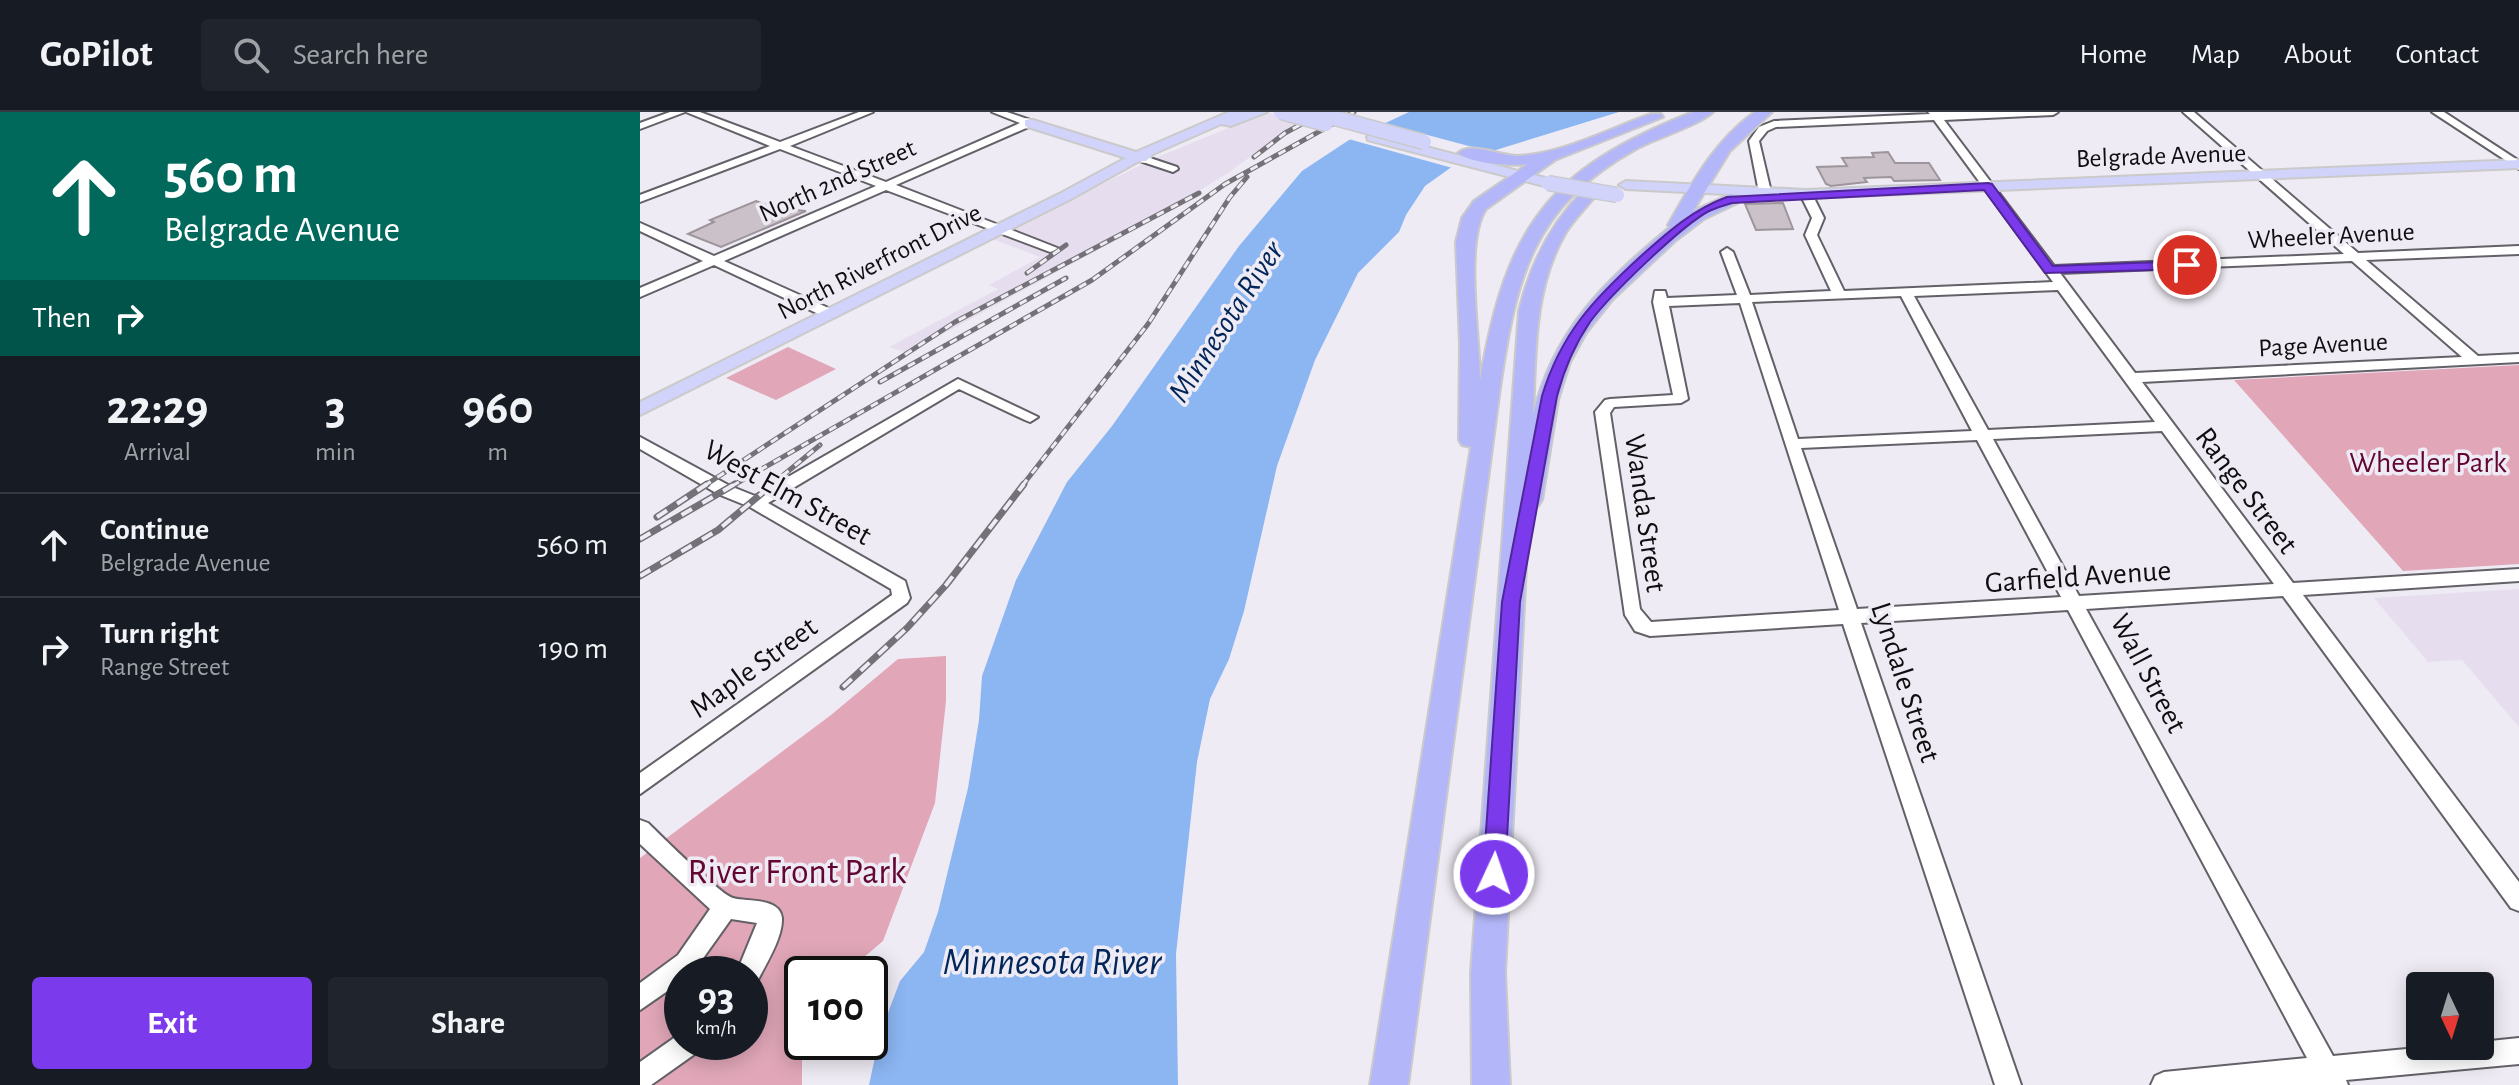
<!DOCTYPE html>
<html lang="en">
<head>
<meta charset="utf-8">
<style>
  :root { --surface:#171b24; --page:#20242c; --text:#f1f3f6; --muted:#9ea1a6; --line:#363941; --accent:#7c3aed }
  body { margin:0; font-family:"Alegreya Sans",sans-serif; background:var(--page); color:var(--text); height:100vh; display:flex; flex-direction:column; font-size:30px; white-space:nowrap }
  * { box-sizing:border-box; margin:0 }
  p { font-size:26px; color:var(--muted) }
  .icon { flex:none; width:44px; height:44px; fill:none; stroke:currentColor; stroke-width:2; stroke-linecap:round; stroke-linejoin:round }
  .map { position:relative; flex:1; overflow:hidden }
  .sheet { display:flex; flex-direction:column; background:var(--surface); width:640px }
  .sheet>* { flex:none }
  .banner { background:#00695c; color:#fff; overflow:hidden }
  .needle { width:52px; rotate:176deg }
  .tools { position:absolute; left:1766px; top:860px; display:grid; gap:16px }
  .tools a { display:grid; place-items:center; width:88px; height:88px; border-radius:8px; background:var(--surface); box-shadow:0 4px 20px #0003; font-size:40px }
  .speed { position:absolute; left:24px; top:844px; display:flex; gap:16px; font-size:40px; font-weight:700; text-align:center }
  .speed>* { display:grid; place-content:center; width:104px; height:104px; border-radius:50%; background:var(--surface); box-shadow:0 4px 20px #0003; line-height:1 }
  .speed small { font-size:20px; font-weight:400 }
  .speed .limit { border:4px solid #111; border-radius:12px; background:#fff; color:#111 }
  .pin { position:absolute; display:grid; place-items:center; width:68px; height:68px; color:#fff; margin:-34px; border:4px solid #fff; border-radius:50%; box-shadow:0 2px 8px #0007 }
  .me { position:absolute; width:88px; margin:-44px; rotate:3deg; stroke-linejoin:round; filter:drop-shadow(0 0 6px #0008) }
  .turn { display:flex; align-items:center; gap:28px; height:168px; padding:0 32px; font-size:36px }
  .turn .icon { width:104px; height:104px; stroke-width:2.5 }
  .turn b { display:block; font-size:56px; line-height:68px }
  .then { display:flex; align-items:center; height:76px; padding:0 32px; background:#0003; gap:16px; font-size:30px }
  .eta { display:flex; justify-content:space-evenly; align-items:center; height:136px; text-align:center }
  .eta b { font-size:48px; font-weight:700; line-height:56px }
  .button { display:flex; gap:16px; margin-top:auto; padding:16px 32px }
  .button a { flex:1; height:92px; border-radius:8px; background:var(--accent); color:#fff; font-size:32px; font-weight:700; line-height:92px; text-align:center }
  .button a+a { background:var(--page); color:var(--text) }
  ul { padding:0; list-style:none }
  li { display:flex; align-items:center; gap:24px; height:104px; padding:0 32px; border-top:2px solid var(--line) }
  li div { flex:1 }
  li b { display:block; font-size:30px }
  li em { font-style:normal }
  header { display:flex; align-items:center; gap:48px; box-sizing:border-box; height:112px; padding:0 40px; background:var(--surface); border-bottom:2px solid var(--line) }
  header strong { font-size:38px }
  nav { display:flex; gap:44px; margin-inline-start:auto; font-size:28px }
  .search { width:560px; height:72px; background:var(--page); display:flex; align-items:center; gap:20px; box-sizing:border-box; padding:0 28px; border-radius:8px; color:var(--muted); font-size:30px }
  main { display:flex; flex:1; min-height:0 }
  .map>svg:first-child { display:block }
  .built { fill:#e6deee }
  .green { fill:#e1a7b8; fill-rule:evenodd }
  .water { fill:#8cb6f2 }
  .pier { fill:#efebf4 }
  .building { fill:#cac2c8; stroke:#9d959b; stroke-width:2 }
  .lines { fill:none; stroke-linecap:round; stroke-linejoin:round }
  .minor-casing { stroke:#646068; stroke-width:4 }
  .major-casing { stroke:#cacacb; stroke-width:4 }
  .highway-casing { stroke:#cacacb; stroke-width:4 }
  .minor { fill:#fff; fill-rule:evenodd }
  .major { fill:#d1d3fb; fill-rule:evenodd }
  .highway { fill:#b3b6f9; fill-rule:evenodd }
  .rail-far1-casing { stroke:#747278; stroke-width:5 }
  .rail-casing { stroke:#747278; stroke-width:7 }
  .rail-far1 { stroke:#efebf4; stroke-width:3; stroke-dasharray:8; stroke-linecap:butt }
  .rail { stroke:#efebf4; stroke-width:4; stroke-dasharray:12; stroke-linecap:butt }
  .major-bridge-casing { stroke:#cacacb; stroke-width:17; stroke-linecap:butt }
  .major-bridge { stroke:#d1d3fb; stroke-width:14 }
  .route { fill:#7c3aed; stroke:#51269a; stroke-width:2 }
  .labels { text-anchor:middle; stroke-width:7; stroke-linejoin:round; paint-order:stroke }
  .far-street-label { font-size:26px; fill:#0f0e11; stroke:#efebf4 }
  .park-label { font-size:30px; fill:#630633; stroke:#efebf4 }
  .street-label { font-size:30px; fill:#0f0e11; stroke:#efebf4 }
  .water-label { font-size:32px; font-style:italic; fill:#00265a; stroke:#efebf4 }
  .near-park-label { font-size:36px; fill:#630633; stroke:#efebf4 }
  .near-water-label { font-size:38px; font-style:italic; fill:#00265a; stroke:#efebf4 }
</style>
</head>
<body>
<header>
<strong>GoPilot</strong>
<div class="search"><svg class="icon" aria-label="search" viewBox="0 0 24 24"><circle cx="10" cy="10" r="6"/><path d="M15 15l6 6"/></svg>Search here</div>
<nav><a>Home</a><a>Map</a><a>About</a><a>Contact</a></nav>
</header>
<main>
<section class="sheet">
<div class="banner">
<div class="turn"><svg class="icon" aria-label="ahead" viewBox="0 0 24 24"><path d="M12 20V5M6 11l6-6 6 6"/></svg><div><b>560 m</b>Belgrade Avenue</div></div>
<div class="then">Then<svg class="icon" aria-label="right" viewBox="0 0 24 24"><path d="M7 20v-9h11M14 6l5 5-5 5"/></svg></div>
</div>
<div class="eta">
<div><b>22:29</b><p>Arrival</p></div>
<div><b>3</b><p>min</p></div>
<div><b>960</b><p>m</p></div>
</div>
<ul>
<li><svg class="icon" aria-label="ahead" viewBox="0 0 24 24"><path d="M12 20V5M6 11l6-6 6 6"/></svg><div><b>Continue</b><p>Belgrade Avenue</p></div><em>560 m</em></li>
<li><svg class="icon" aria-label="right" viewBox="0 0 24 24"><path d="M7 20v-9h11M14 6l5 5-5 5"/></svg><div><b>Turn right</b><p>Range Street</p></div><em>190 m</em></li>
</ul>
<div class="button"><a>Exit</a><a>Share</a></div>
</section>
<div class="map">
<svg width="1879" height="973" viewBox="0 0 1879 973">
  <rect width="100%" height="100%" fill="#efebf4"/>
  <!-- built -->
  <path class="built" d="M627,0L660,9L588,61L500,115L268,241L249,235L358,177L349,173L400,145L352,127L515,46Z
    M1879,477V615L1822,548L1788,550L1734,486Z"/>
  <!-- green -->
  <path class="green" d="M148,235L196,257L136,288L86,266Z
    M1879,253V452L1763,459L1594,268Z
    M306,544V589L295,691L243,829L204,862H162V930H167L162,939V973H0V746L191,603L258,547ZM42,862H110V930H42Z"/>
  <!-- water -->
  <path class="water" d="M769,0H979L820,49L785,74L766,103L759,120L718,161L675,248L637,354L604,499L589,547L570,587L557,650L536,842L538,973H229L240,922L260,869L284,840L298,800L328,676L339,608L342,564L376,468L427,370L472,314L599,134L662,59L709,28Z"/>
  <!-- pier -->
  <path class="pier" d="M735,9L855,41L816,57L705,26Z"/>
  <!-- building -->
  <path class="building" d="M1248,40L1255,51H1289L1300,68L1254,69L1251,65L1224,66L1227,70L1191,74L1186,72L1177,55L1207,54L1202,46L1234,45L1232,41Z
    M116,89L134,96L166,99L81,135L48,122L74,110L70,108Z
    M1143,91L1153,117L1116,118L1105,92Z"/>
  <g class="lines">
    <defs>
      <path id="minor" d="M30,0H45L0,17V11Z
        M46,0H60L140,30L219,0H233L150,34L246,70L380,11L352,0H367L393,9V13L256,73L420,137L410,140L246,78L84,149L195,199V205H185L74,153L0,185V176L63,149L0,119V111L74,144L236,74L140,37L0,90V83L130,34Z
        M1288,0H1418L1413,3L1304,8L1414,154L1704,142L1543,0H1554L1718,141L1879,134V142L1726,148L1838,244L1879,242V250L1502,270L1653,471L1879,457V469L1663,483L1879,770V799L1871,796L1643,484L1446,497L1693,944L1798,934H1840V930L1879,926V952L1706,968L1708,973H1511L1515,964L1524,960L1667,946L1428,498L1221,511L1381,973H1355L1203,512L1010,524L995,519L985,503L955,300L965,288L970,287L1033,283L1013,190L1015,179H1025L1027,186L1097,183L1081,140L1087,136L1093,140L1110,183L1191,179L1165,123L1172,106L1160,82L1166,79L1172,82L1184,106L1177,123L1204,179L1413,170L1294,8L1136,15L1127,19L1119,29L1131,80L1125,83L1119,80L1109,29L1119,15L1134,9L1290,2ZM1712,149L1822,245L1495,261L1420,161ZM1418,178L1515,310L1348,318L1274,184ZM1261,184L1332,319L1158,327L1112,190ZM1100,191L1199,498L1011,510L1000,497L970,301L974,295L1041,291L1048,287L1029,194ZM1522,319L1634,472L1439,484L1353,327ZM1337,328L1421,485L1217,497L1161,336Z
        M1792,0H1804L1879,49V57Z
        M501,43L537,55L538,57L533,60L497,48V44Z
        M318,267L398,305L390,310L385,308L319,277L128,391L265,469L270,486L267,491L0,682V661L252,483L251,477L110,395L78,382L0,337V325L90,374L115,384Z
        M0,708L8,711C21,724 81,783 93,786C106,790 140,785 142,806C143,826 125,853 117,870L110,873V862H96L117,811L91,807L54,859L42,862V869L0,898V871L38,843L70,797L0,732Z
        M41,921L42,930H63L59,939L11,973H0V950Z"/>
      <path id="major" d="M589,0H627L591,14L581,12L513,42L506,49H499L431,87L0,303V290L421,81L486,46L385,14V8H393L496,40Z
        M733,21L913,68L915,71L908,75L728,28L727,25Z
        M1879,48V56L1166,86L986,77L979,73L986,69L1166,78Z"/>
      <path id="highway" d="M1053,0H1073C1059,13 1017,26 996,37C892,95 876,165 860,276L768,973H730L831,335L822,333L819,328L820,232L816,130L822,106L834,89L888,52C870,54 832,52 818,41C832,29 862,45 879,44C924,41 969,17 1011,2H1021L1023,5L915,48L846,97C824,129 840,227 840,269C866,116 906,58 1053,0Z
        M1115,0H1132L1090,39L1053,99L1091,82L1099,87L1097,91L1064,107L1035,129L972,188L946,221L930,250L918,288L902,388L898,394L889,396L865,861L870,973H832L831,861L879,199C890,153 909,114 942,80H954L956,83C946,96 934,107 925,122C893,178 896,242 893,304C913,218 964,170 1030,115L1028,113C1052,71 1075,28 1115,0Z"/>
    </defs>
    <!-- minor casing -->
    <use href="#minor" class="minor-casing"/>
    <!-- major casing -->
    <use href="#major" class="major-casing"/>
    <!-- highway casing -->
    <use href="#highway" class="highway-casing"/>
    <!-- minor -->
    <use href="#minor" class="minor"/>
    <!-- major -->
    <use href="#major" class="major"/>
    <!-- highway -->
    <use href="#highway" class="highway"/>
    <defs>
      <path id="rail-far1" d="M614,45L645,21L684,0
        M387,161L426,133
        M240,270L426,166
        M64,374L315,210L559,81
        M92,374L452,168L585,72L714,0
        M130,374L180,333
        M382,374L508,212L590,85L607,65"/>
      <path id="rail" d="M17,405L67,372
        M0,427L95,372
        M0,464L78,418L133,372
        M203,575L267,516L306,473L384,372"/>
    </defs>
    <!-- rail-far1 casing -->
    <use href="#rail-far1" class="rail-far1-casing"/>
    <!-- rail casing -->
    <use href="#rail" class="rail-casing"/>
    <!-- rail-far1 -->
    <use href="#rail-far1" class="rail-far1"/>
    <!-- rail -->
    <use href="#rail" class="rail"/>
    <defs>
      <path id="major-bridge" d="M641,0L686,12
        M673,0L784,30
        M908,71L977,83"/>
    </defs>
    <!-- major-bridge casing -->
    <use href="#major-bridge" class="major-bridge-casing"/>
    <!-- major-bridge -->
    <use href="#major-bridge" class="major-bridge"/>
  </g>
  <!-- route -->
  <path class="route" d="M1348,71L1352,72L1413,154L1547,149L1553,153L1547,157L1405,161L1344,78L1092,91C1085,93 1076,96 1069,99C1041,114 969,184 950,210C935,232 924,258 917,284L880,490L865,762L862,770L854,773L846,770L843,762L862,490L902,284C921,221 954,187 1001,144C1028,120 1052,98 1087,85Z"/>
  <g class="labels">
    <!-- far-street labels -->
    <g class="far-street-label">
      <text transform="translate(1521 43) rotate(-2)" y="9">Belgrade Avenue</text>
      <text transform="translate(197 68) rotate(-24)" y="9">North 2nd Street</text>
      <text transform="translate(1691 123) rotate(-3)" y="9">Wheeler Avenue</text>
      <text transform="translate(239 149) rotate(-27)" y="9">North Riverfront Drive</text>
      <text transform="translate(1683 232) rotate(-3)" y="9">Page Avenue</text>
    </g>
    <!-- park labels -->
    <g class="park-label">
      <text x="1788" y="360">Wheeler Park</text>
    </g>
    <!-- street labels -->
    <g class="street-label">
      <text transform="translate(1607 378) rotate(53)" y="10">Range Street</text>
      <text transform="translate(148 380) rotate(29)" y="10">West Elm Street</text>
      <text transform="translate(1006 401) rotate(82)" y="10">Wanda Street</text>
      <text transform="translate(1438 464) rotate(-4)" y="10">Garfield Avenue</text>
      <text transform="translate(113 555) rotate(-36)" y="10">Maple Street</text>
      <text transform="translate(1509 561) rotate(62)" y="10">Wall Street</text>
      <text transform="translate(1266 570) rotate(72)" y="10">Lyndale Street</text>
    </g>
    <!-- water labels -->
    <g class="water-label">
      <text transform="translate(585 209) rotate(-57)" y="11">Minnesota River</text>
    </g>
    <!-- near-park labels -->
    <g class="near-park-label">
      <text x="157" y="771">River Front Park</text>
    </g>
    <!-- near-water labels -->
    <g class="near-water-label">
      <text x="412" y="862">Minnesota River</text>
    </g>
  </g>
</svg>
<div class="tools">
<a><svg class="needle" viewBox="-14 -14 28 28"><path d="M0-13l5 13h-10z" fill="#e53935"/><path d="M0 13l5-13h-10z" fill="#9ea1a6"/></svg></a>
</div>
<div class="speed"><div>93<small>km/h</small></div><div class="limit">100</div></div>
<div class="pin" style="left:1547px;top:153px;background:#d93025"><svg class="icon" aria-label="arrive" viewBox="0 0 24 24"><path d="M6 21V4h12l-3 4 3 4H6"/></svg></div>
<svg class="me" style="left:854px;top:762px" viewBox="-20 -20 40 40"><circle r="17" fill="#7c3aed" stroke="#fff" stroke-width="3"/><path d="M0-11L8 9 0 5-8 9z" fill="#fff"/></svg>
</div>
</main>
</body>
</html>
